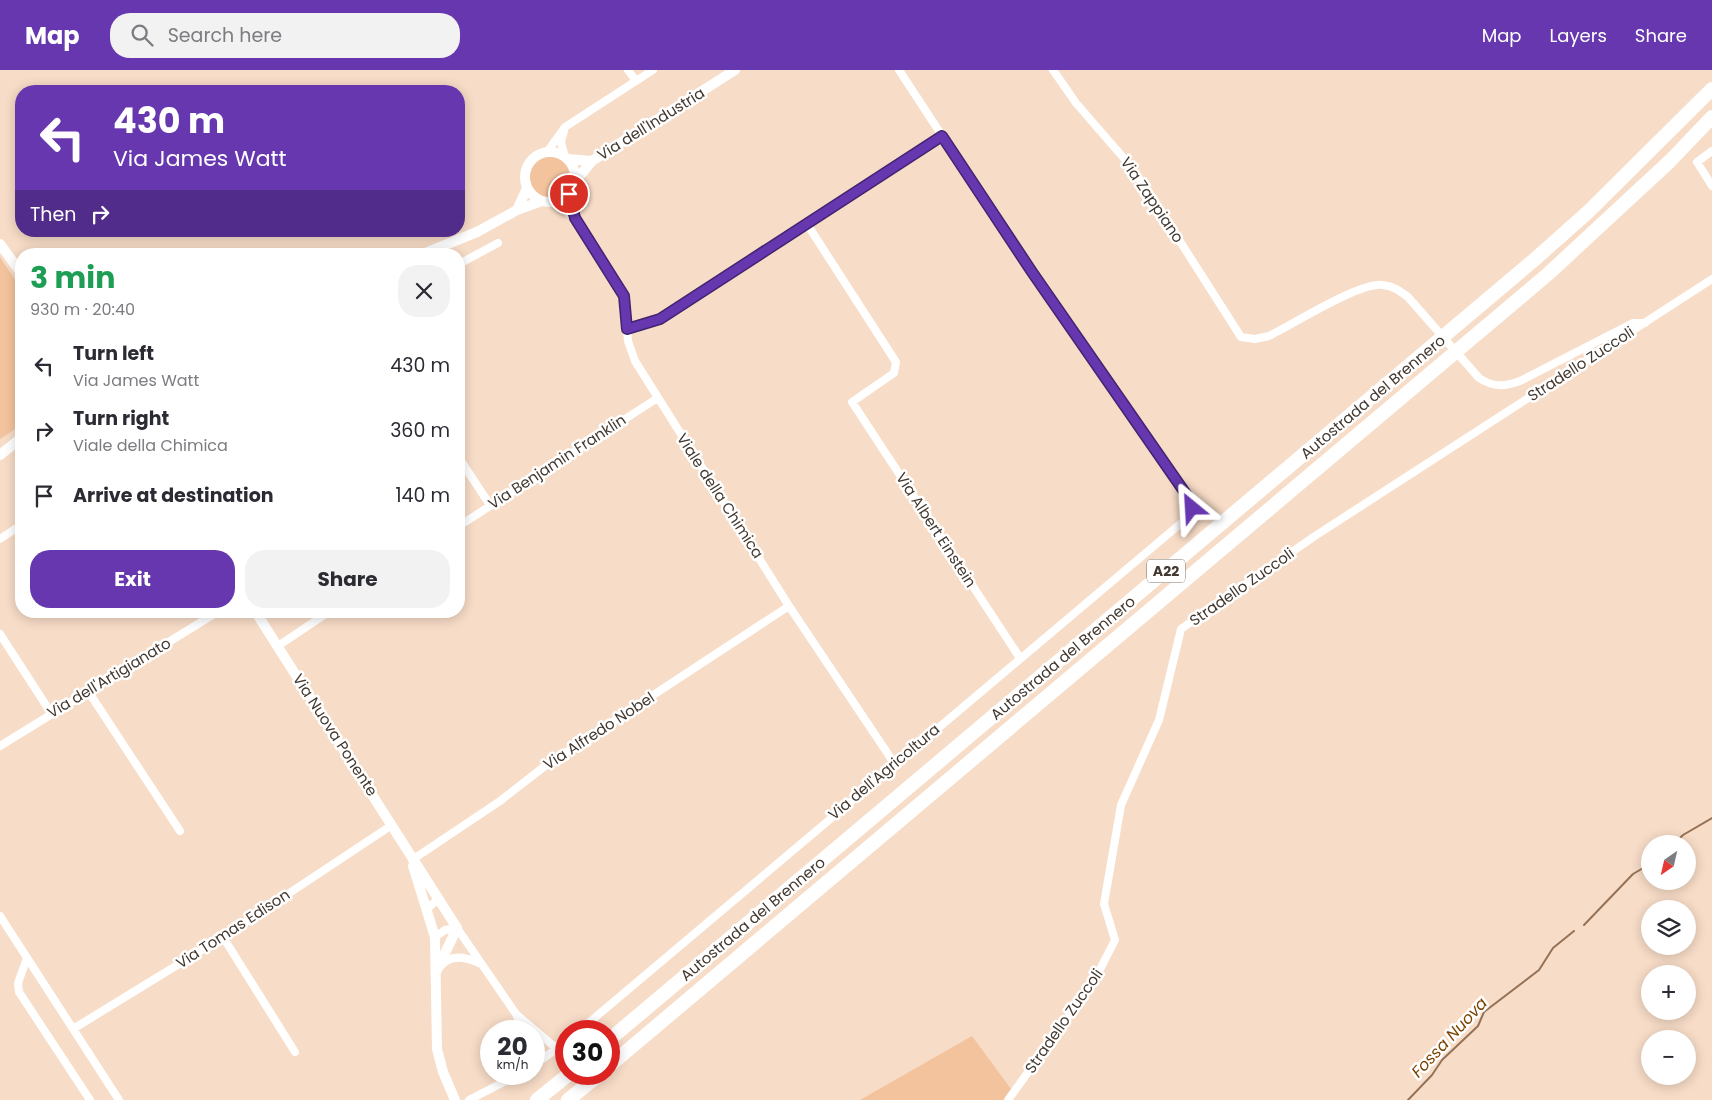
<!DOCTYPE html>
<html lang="en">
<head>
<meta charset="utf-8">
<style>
  :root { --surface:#fff; --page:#f2f2f3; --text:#2b2b33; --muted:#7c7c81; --accent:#6637ae }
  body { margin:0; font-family:Poppins,sans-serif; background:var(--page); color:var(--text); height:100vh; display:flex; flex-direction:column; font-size:19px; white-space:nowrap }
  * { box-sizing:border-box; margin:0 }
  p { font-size:16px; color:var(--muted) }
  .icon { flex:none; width:28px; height:28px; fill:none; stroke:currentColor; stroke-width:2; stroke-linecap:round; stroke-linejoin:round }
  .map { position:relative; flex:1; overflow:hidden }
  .details { position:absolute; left:15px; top:178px; width:450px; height:370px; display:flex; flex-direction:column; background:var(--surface); border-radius:20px; box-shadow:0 2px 12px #0003 }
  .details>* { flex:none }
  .banner { position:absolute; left:15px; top:15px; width:450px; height:152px; border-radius:20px; box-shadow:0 2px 12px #0003; background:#6637ae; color:#fff; overflow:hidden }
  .needle { width:32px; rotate:214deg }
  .tools { position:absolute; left:1641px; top:765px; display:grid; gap:10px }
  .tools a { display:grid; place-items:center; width:55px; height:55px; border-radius:50%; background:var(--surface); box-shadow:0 2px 12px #0003; font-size:25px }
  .speed { position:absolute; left:480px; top:950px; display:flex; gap:10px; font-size:25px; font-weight:700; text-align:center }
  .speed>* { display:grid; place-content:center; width:65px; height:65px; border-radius:50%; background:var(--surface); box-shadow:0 2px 12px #0003; line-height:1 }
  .speed small { font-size:12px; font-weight:400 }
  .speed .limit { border:8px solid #d22; background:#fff; color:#111 }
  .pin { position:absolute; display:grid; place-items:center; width:42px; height:42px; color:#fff; margin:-21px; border:2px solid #fff; border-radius:50%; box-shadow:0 1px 5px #0007 }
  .me { position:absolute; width:55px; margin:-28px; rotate:333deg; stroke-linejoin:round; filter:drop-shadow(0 0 4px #0008) }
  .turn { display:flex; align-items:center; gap:18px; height:105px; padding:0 15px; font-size:22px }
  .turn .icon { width:65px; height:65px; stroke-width:2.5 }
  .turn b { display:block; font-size:35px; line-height:42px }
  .then { display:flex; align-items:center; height:48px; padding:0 15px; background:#0003; gap:10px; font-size:19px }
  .round { display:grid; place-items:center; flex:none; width:52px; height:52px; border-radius:20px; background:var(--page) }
  .overview { display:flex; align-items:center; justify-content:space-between; height:85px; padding:0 15px }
  h1 { font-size:30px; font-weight:700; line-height:38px; color:#1e9e55 }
  .button { display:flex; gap:10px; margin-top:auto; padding:10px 15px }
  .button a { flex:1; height:58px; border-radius:20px; background:var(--accent); color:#fff; font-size:20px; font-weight:700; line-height:58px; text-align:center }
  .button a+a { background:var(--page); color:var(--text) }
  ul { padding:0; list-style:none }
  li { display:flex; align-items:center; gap:15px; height:65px; padding:0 15px }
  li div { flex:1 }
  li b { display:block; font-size:19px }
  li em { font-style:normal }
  header { display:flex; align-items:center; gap:30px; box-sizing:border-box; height:70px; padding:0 25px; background:var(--accent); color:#fff }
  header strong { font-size:24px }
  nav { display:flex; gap:28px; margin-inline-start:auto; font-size:18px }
  .search { width:350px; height:45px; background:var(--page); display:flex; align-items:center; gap:12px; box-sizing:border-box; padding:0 18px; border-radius:20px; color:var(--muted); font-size:19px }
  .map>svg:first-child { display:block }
  .green { fill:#f3c39d }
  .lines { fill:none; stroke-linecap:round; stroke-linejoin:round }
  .stream { stroke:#957256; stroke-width:2 }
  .minor { stroke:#fff; stroke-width:8 }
  .tertiary { stroke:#fff; stroke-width:10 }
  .motorway { stroke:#fff; stroke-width:14 }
  .route-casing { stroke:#422471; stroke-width:12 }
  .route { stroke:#6637ae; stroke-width:9 }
  .labels { text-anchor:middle; stroke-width:5; stroke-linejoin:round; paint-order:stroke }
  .shield { fill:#fff; stroke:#7b746d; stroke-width:1 }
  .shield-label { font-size:14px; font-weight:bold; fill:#42382f }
  .street-label { font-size:15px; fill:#42382f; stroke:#fff }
  .water-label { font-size:16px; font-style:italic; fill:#7c4300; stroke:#fff }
</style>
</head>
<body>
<header>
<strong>Map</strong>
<div class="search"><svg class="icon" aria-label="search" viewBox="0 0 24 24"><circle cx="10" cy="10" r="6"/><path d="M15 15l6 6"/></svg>Search here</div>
<nav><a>Map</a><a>Layers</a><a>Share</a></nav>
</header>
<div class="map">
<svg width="1712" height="1030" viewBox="0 0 1712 1030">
  <rect width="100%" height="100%" fill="#f7dcc7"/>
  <!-- green -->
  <path class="green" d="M529 107a21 21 0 1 1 42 0a21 21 0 1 1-42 0Z
    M0,187L21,219V355L0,369Z
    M972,966L1014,1023L1009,1030H860Z"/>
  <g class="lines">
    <!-- stream -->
    <path class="stream" d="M1674,774L1683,765L1712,748
      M1584,855L1633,804L1650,794
      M1408,1030L1432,1005L1442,990L1478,956L1484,942L1539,900L1553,878L1574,861"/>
    <!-- minor -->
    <path class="minor" d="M628,0L636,11
      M1053,0L1076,33L1128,93L1146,118L1241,267L1255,269L1269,266C1294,254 1359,212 1383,215C1393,216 1400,221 1408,227L1479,308C1493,317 1504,317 1520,311L1633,253H1645
      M564,61L561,72L565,87
      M1712,81L1697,92L1712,116
      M547,82L565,57L653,0
      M569,124L575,148L624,226L628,271L635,291L789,536L894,693
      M554,132L575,148
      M807,154L896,292L894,303L852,332L1020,588
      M459,194L498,173
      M627,259L660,249L942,66
      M459,388L490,435
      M459,456L656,329
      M0,469L21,455
      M0,564L51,643
      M278,576L330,541
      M88,621L180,761
      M0,676L219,541
      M412,790L500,731L545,696L789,536
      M427,839L438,829
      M0,846L119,1030
      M223,867L295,982
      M435,867L445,860L457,858L516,944L523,961
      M27,888L18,913L19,922L90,1030
      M440,897C450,883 466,887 479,893
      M516,944L557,979
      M73,959L223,867L392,755
      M579,961L1186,449L1192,438L1189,427L1021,186L899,0
      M534,995L566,972
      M469,1030L519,1004
      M1008,1030L1095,909L1115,870L1104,834L1121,735L1159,650L1181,559L1315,466L1712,209"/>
    <!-- tertiary -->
    <path class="tertiary" d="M525 107a25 25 0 1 1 50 0a25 25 0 1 1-50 0Z
      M567,89L592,91
      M574,113L592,91L735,0
      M517,140L527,118
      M0,174L21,203
      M423,184L477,162L517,140L542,131
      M0,385L21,368
      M255,541L457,858L436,902
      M413,796L435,867L437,979L443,1002L455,1030"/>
    <!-- motorway -->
    <path class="motorway" d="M609,970L1534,190L1588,142L1712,19
      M609,996L1548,204L1670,91L1712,47
      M537,1030L569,1004
      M568,1030L600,1004"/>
  </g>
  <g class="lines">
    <defs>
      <path id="route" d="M569,124L575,148L624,226L627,259L660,249L942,66L1032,202L1188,427L1192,438"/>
    </defs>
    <!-- route casing -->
    <use href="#route" class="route-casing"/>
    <!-- route -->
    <use href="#route" class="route"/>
  </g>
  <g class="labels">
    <!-- shield labels -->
    <rect class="shield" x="1147" y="489.5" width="38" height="23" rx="4"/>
    <g class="shield-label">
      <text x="1166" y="506">A22</text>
    </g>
    <!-- street labels -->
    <g class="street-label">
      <text transform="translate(651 54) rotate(-32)" y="5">Via dell'Industria</text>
      <text transform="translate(1152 130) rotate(56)" y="5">Via Zappiano</text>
      <text transform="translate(1581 294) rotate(-33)" y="5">Stradello Zuccoli</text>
      <text transform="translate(1373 327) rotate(-40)" y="5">Autostrada del Brennero</text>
      <text transform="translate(557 392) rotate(-33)" y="5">Via Benjamin Franklin</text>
      <text transform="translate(720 426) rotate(57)" y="5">Viale della Chimica</text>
      <text transform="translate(936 460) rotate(57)" y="5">Via Albert Einstein</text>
      <text transform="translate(1242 517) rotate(-35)" y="5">Stradello Zuccoli</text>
      <text transform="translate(1063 588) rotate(-40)" y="5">Autostrada del Brennero</text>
      <text transform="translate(109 608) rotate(-31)" y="5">Via dell'Artigianato</text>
      <text transform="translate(599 661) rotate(-33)" y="5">Via Alfredo Nobel</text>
      <text transform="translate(335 665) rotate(57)" y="5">Via Nuova Ponente</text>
      <text transform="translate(884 702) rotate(-40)" y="5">Via dell'Agricoltura</text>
      <text transform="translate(753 849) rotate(-40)" y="5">Autostrada del Brennero</text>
      <text transform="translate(233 859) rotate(-33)" y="5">Via Tomas Edison</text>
      <text transform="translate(1064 951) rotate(-55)" y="5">Stradello Zuccoli</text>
    </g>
    <!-- water labels -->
    <g class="water-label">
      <text transform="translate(1449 967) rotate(-47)" y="6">Fossa Nuova</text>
    </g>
  </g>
</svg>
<div class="tools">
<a><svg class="needle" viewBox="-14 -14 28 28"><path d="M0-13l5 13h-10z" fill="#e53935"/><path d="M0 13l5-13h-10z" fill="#7c7c81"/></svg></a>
<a><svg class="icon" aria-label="layers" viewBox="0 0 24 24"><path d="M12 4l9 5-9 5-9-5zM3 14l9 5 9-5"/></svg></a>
<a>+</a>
<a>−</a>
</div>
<div class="speed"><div>20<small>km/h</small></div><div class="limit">30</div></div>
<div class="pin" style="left:569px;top:124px;background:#d93025"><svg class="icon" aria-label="arrive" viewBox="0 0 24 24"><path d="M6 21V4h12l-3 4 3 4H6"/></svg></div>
<svg class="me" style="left:1192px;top:438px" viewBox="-20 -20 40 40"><path d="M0-17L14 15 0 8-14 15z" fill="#6637ae" stroke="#fff" stroke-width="4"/></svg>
<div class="banner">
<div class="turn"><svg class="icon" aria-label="left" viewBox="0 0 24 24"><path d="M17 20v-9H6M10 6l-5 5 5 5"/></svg><div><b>430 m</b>Via James Watt</div></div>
<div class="then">Then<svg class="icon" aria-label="right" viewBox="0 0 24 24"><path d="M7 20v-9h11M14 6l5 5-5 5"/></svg></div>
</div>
<section class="details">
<div class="overview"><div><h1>3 min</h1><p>930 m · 20:40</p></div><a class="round"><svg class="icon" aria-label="close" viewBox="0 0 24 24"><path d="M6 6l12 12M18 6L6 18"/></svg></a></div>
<ul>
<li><svg class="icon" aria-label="left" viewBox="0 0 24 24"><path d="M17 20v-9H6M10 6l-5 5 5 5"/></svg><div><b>Turn left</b><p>Via James Watt</p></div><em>430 m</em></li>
<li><svg class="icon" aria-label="right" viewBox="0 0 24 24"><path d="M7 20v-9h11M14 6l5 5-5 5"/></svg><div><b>Turn right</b><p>Viale della Chimica</p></div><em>360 m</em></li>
<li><svg class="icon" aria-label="arrive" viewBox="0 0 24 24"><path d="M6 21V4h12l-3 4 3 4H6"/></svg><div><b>Arrive at destination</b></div><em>140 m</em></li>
</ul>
<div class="button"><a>Exit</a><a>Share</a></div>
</section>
</div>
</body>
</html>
